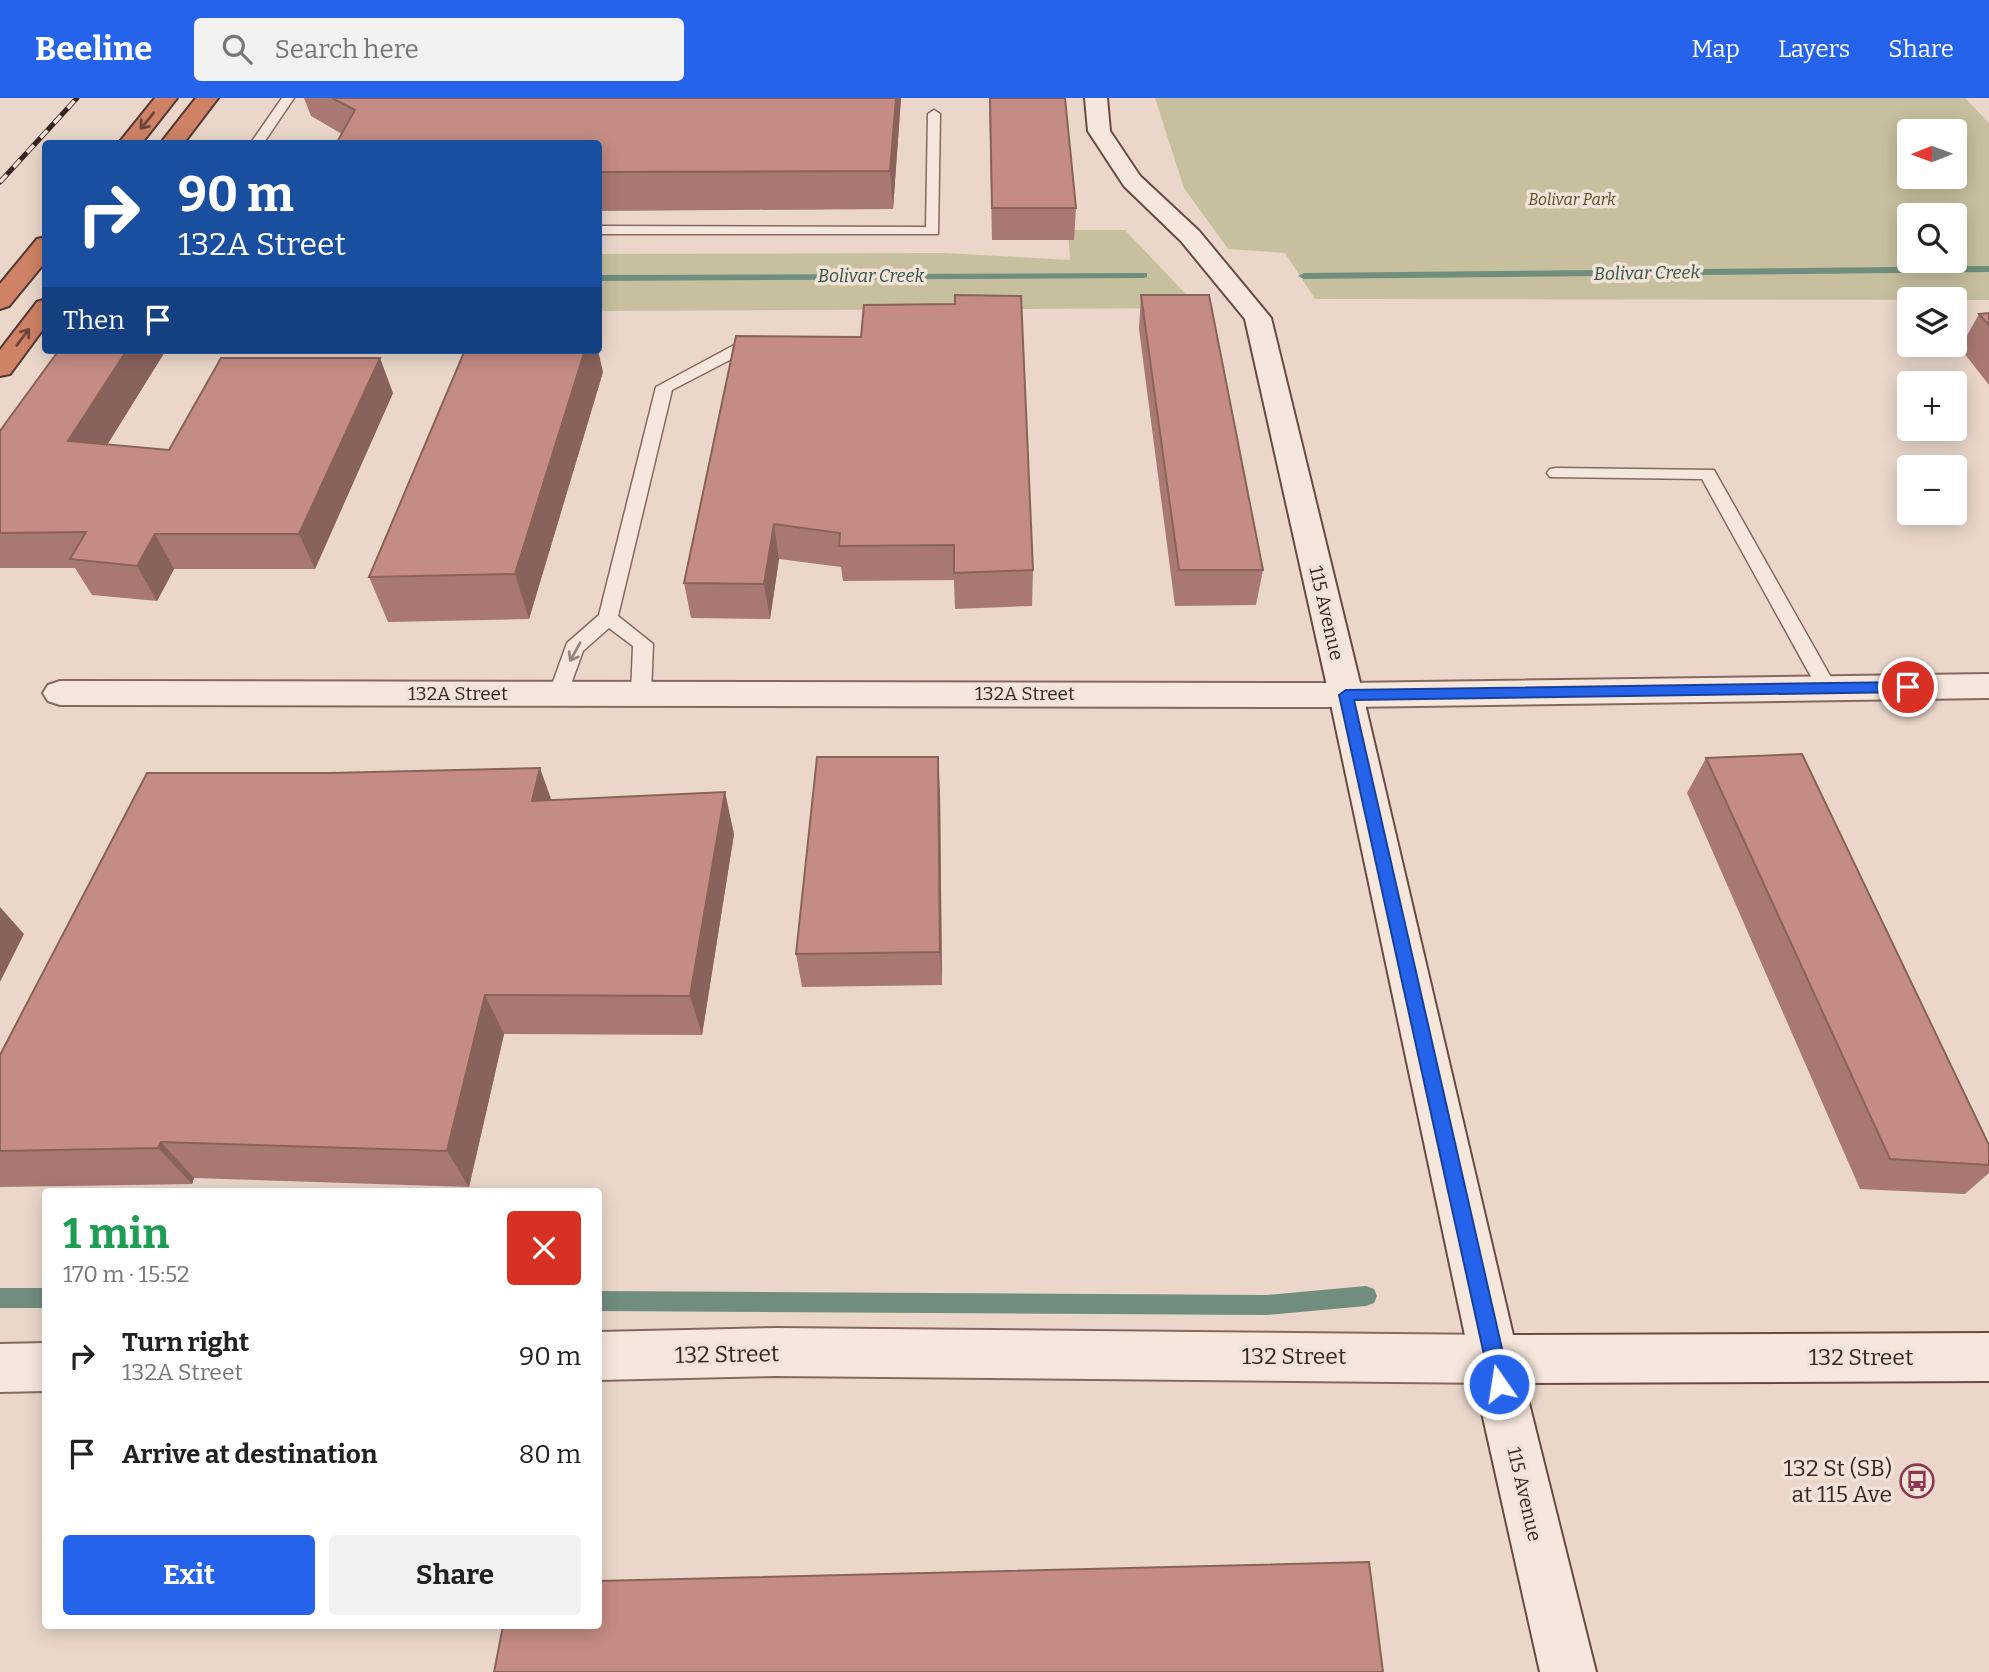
<!DOCTYPE html>
<html lang="en">
<head>
<meta charset="utf-8">
<style>
  :root { --surface:#fff; --page:#f2f2f2; --text:#222; --muted:#767676; --accent:#2563eb }
  body { margin:0; font-family:Bitter,serif; background:var(--page); color:var(--text); height:100vh; display:flex; flex-direction:column; font-size:26px; white-space:nowrap }
  * { box-sizing:border-box; margin:0 }
  p { font-size:23px; color:var(--muted) }
  .icon { flex:none; width:38px; height:38px; fill:none; stroke:currentColor; stroke-width:2; stroke-linecap:round; stroke-linejoin:round }
  .map { position:relative; flex:1; overflow:hidden }
  .side { position:absolute; left:42px; top:1090px; width:560px; height:441px; display:flex; flex-direction:column; background:var(--surface); border-radius:7px; box-shadow:0 4px 18px #0003 }
  .side>* { flex:none }
  .banner { position:absolute; left:42px; top:42px; width:560px; height:214px; border-radius:7px; box-shadow:0 4px 18px #0003; background:#1a4fa0; color:#fff; overflow:hidden }
  .needle { width:46px; rotate:269deg }
  .buttons { position:absolute; left:1897px; top:21px; display:grid; gap:14px }
  .buttons a { display:grid; place-items:center; width:70px; height:70px; border-radius:7px; background:var(--surface); box-shadow:0 4px 18px #0003; font-size:35px }
  .pin { position:absolute; display:grid; place-items:center; width:60px; height:60px; color:#fff; margin:-30px; border:4px solid #fff; border-radius:50%; box-shadow:0 2px 7px #0007 }
  .me { position:absolute; width:77px; margin:-38px; rotate:347deg; stroke-linejoin:round; filter:drop-shadow(0 0 5px #0008) }
  .turn { display:flex; align-items:center; gap:24px; height:147px; padding:0 21px; font-size:32px }
  .turn .icon { width:91px; height:91px; stroke-width:2.5 }
  .turn b { display:block; font-size:49px; line-height:60px }
  .then { display:flex; align-items:center; height:66px; padding:0 21px; background:#0003; gap:14px; font-size:26px }
  .round { display:grid; place-items:center; flex:none; width:74px; height:74px; border-radius:7px; background:var(--page) }
  .headline { display:flex; align-items:center; justify-content:space-between; height:119px; padding:0 21px }
  h1 { font-size:42px; font-weight:700; line-height:52px; color:#1e9e55 }
  .button { display:flex; gap:14px; margin-top:auto; padding:14px 21px }
  .button a { flex:1; height:80px; border-radius:7px; background:var(--accent); color:#fff; font-size:28px; font-weight:700; line-height:80px; text-align:center }
  .button a+a { background:var(--page); color:var(--text) }
  ul { padding:0; list-style:none }
  li { display:flex; align-items:center; gap:21px; height:98px; padding:0 21px }
  li div { flex:1 }
  li b { display:block; font-size:26px }
  li em { font-style:normal }
  header { display:flex; align-items:center; gap:42px; box-sizing:border-box; height:98px; padding:0 35px; background:var(--accent); color:#fff }
  header strong { font-size:33px }
  nav { display:flex; gap:38px; margin-inline-start:auto; font-size:24px }
  .search { width:490px; height:63px; background:var(--page); display:flex; align-items:center; gap:18px; box-sizing:border-box; padding:0 24px; border-radius:7px; color:var(--muted); font-size:26px }
  .map>svg:first-child { display:block }
  .green { fill:#c7c09e; fill-rule:evenodd }
  .lines { fill:none; stroke-linecap:round; stroke-linejoin:round }
  .stream { fill:#718d7e; fill-rule:evenodd }
  .lane-casing { stroke:#856960; stroke-width:3 }
  .street-casing { stroke:#856960; stroke-width:4 }
  .secondary-casing { stroke:#674b43; stroke-width:4 }
  .highway-casing { stroke:#533933; stroke-width:4 }
  .lane { fill:#f6e7dc; fill-rule:evenodd }
  .street { fill:#f6e7dc; fill-rule:evenodd }
  .secondary { fill:#f6e7dc; fill-rule:evenodd }
  .highway { fill:#cf8265; fill-rule:evenodd }
  .rail-casing { stroke:#372622; stroke-width:5 }
  .rail { stroke:#f2e3d8; stroke-width:3.5; stroke-dasharray:10; stroke-linecap:butt }
  .wall { fill:#a97872 }
  .shaded-wall { fill:#89625c }
  .building { fill:#c48c84; stroke:#89625c; stroke-width:2 }
  .oneway { stroke:#6c4639 }
  .oneway2 { stroke:#96867f }
  .route { fill:#2563eb; stroke:#184099; stroke-width:2 }
  .labels { text-anchor:middle; stroke-width:7; stroke-linejoin:round; paint-order:stroke }
  .far-park-label { font-size:16px; font-style:italic; fill:#51502b; stroke:#f2e3d8 }
  .far-water-label { font-size:18px; font-style:italic; fill:#335549; stroke:#f2e3d8 }
  .street-label { font-size:19px; fill:#372622; stroke:#f2e3d8 }
  .near-street-label { font-size:23px; fill:#372622; stroke:#f2e3d8 }
  .near-poi-label { font-size:23px; fill:#372622; stroke:#f2e3d8; text-anchor:end }
</style>
</head>
<body>
<header>
<strong>Beeline</strong>
<div class="search"><svg class="icon" aria-label="search" viewBox="0 0 24 24"><circle cx="10" cy="10" r="6"/><path d="M15 15l6 6"/></svg>Search here</div>
<nav><a>Map</a><a>Layers</a><a>Share</a></nav>
</header>
<div class="map">
<svg width="1989" height="1574" viewBox="0 0 1989 1574">
  <rect width="100%" height="100%" fill="#ead7ca"/>
  <!-- green -->
  <path class="green" d="M1155,0H1965L1989,25V202L1315,201L1285,155L1228,151L1184,90ZM1909,33H1955V79H1909ZM1909,117H1955V163H1909Z
    M1068,132H1125L1199,210L599,213L598,156L944,155L1070,162Z"/>
  <g class="lines">
    <!-- stream -->
    <path class="stream" d="M1989,168V174L1304,181L1298,178L1304,175Z
      M1147,175V179L1143,180L598,183V177Z
      M1366,1188L1374,1191L1377,1198L1374,1205L1366,1208L1267,1217L598,1213V1193L1267,1197Z
      M0,1190H46V1210H0Z"/>
    <defs>
      <path id="lane" d="M282,0H294L263,46H250Z
        M934,12L940,16L938,136H598V128L926,129L928,16Z
        M760,243L766,245L768,248L766,251L747,253L672,292L618,518L653,546L651,596L648,601H634L631,596L633,548L609,530L583,553L566,600H552L549,595L567,545L599,517L656,289L738,245Z
        M1556,370L1714,372L1837,590L1834,595H1820L1702,381L1550,379L1547,375L1550,371Z"/>
      <path id="street" d="M1989,576V600L1346,609L60,607L48,603L43,595L48,587L60,583L1346,585Z
        M776,1230L1494,1237L1511,1244L1518,1261L1511,1278L1494,1285L776,1278L598,1282V1234Z
        M46,1245V1293L0,1294V1246Z"/>
      <path id="secondary" d="M1085,0H1107L1110,33L1140,78L1199,133L1271,220L1363,597L1513,1237L1989,1235V1283L1524,1285L1596,1574H1540L1470,1261L1329,597L1245,221L1181,143L1124,88L1088,33Z"/>
      <path id="highway" d="M155,0H177L141,46H118Z
        M196,0H218L183,46H160Z
        M46,139V163L9,208L0,211V186L37,141Z
        M46,201V227L10,276L0,278V252L37,204Z"/>
    </defs>
    <!-- lane casing -->
    <use href="#lane" class="lane-casing"/>
    <!-- street casing -->
    <use href="#street" class="street-casing"/>
    <!-- secondary casing -->
    <use href="#secondary" class="secondary-casing"/>
    <!-- highway casing -->
    <use href="#highway" class="highway-casing"/>
    <!-- lane -->
    <use href="#lane" class="lane"/>
    <!-- street -->
    <use href="#street" class="street"/>
    <!-- secondary -->
    <use href="#secondary" class="secondary"/>
    <!-- highway -->
    <use href="#highway" class="highway"/>
    <defs>
      <path id="rail" d="M0,84L77,0"/>
    </defs>
    <!-- rail casing -->
    <use href="#rail" class="rail-casing"/>
    <!-- rail -->
    <use href="#rail" class="rail"/>
  </g>
  <!-- wall -->
  <path class="wall" d="M304,0H901L893,111L598,113V46L342,36L311,18Z
    M989,0L1076,110L1074,142H992Z
    M1141,197L1263,472L1256,507L1175,508L1139,231Z
    M1989,215V287L1960,250L1979,216Z
    M736,238L1033,472L1032,508L955,511L954,482L843,483L841,469L779,461L770,521L691,520L684,485Z
    M59,252H166L107,346L169,352L393,295L315,471H174L157,503L92,497L75,470H0V333Z
    M603,274L529,521L388,524L369,479Z
    M1706,660L1989,1047V1075L1965,1096L1860,1091L1687,695Z
    M940,694L942,887L802,889L796,856Z
    M552,702L734,736L702,937L504,936L469,1089L194,1080L192,1086L0,1089V957Z"/>
  <!-- shaded-wall -->
  <path class="shaded-wall" d="M896,0H901L893,111L890,73Z
    M127,252H166L88,378L68,343Z
    M585,252H598L603,274L529,521L515,476Z
    M380,260L393,295L315,471L299,436Z
    M774,426L779,461L770,521L764,486Z
    M155,436L174,471L157,503L137,468Z
    M938,659L940,694L942,887L940,854Z
    M540,670L555,712L532,703Z
    M725,694L734,736L702,937L690,898Z
    M0,809L24,836L0,884Z
    M485,897L504,936L469,1089L447,1053Z
    M161,1044L194,1080L192,1086L158,1050Z"/>
  <!-- building -->
  <path class="building" d="M332,0H896L890,73L598,74V46H336L355,12Z
    M990,0H1065L1076,110H992Z
    M955,197L1021,198L1033,472L954,475V447L839,448L840,435L774,426L764,486L684,485L736,238L861,239L864,207L955,206Z
    M1141,197H1209L1263,472H1179Z
    M1989,215V227L1979,216Z
    M59,252H127L68,343L169,352L221,260H380L299,436H155L137,468L70,461L86,434L0,435V333Z
    M465,252H585L515,476L369,479Z
    M1802,656L1989,1047V1067L1890,1061L1706,660Z
    M817,659H938L940,854L796,856Z
    M540,670L532,703L725,694L690,898L485,897L447,1053L161,1044L158,1050L0,1053V957L147,675H330Z
    M1369,1464L1383,1574H494L503,1528H598V1483Z"/>
  <!-- one-way arrows -->
  <defs><path id="oneway-shaft" d="M-6 0H5M1.5-3L5.5 0L1.5 3" fill="none" stroke-width="1.6" stroke-linecap="round" stroke-linejoin="round" transform="scale(1.75)"/></defs>
  <g class="oneway">
    <use href="#oneway-shaft" transform="translate(147 23) rotate(129)"/>
    <use href="#oneway-shaft" transform="translate(23 239) rotate(-53)"/>
  </g>
  <use class="oneway2" href="#oneway-shaft" transform="translate(575 554) rotate(119)"/>
  <!-- route -->
  <path class="route" d="M1908,584L1915,589L1908,594L1354,602L1510,1286L1507,1293L1499,1296L1492,1293L1339,597L1346,592Z"/>
  <!-- icons -->
  <defs>
    <symbol id="bus-ring" viewBox="-11 -11 22 22"><circle r="9.5" fill="#f2e3d8" stroke="#8d3650" stroke-width="1.5"/><path d="M-5-6H5V4H4V6H2V4H-2V6H-4V4H-5ZM-3.5-4V0h7V-4ZM-3.5 1.2v1.5H-2V1.2ZM2 1.2v1.5H3.5V1.2Z" fill="#8d3650"/></symbol>
  </defs>
  <g fill-rule="evenodd">
    <use href="#bus-ring" x="1898" y="1364" width="38" height="38"/>
  </g>
  <g class="labels">
    <!-- far-park labels -->
    <g class="far-park-label">
      <text x="1572" y="107">Bolivar Park</text>
    </g>
    <!-- far-water labels -->
    <g class="far-water-label">
      <text transform="translate(1647 175) rotate(-1)" y="6">Bolivar Creek</text>
      <text x="871" y="184">Bolivar Creek</text>
    </g>
    <!-- street labels -->
    <g class="street-label">
      <text transform="translate(1327 515) rotate(77)" y="7">115 Avenue</text>
      <text x="458" y="602">132A Street</text>
      <text x="1025" y="602">132A Street</text>
      <text transform="translate(1525 1396) rotate(77)" y="7">115 Avenue</text>
    </g>
    <!-- near-street labels -->
    <g class="near-street-label">
      <text transform="translate(727 1256) rotate(-1)" y="8">132 Street</text>
      <text x="1294" y="1266">132 Street</text>
      <text x="1861" y="1267">132 Street</text>
    </g>
    <!-- near-poi labels -->
    <g class="near-poi-label">
      <text x="1892" y="1378">132 St (SB)<tspan x="1892" dy="26">at 115 Ave</tspan></text>
    </g>
  </g>
</svg>
<div class="buttons">
<a><svg class="needle" viewBox="-14 -14 28 28"><path d="M0-13l5 13h-10z" fill="#e53935"/><path d="M0 13l5-13h-10z" fill="#767676"/></svg></a>
<a><svg class="icon" aria-label="search" viewBox="0 0 24 24"><circle cx="10" cy="10" r="6"/><path d="M15 15l6 6"/></svg></a>
<a><svg class="icon" aria-label="layers" viewBox="0 0 24 24"><path d="M12 4l9 5-9 5-9-5zM3 14l9 5 9-5"/></svg></a>
<a>+</a>
<a>−</a>
</div>
<div class="pin" style="left:1908px;top:589px;background:#d93025"><svg class="icon" aria-label="arrive" viewBox="0 0 24 24"><path d="M6 21V4h12l-3 4 3 4H6"/></svg></div>
<svg class="me" style="left:1499px;top:1286px" viewBox="-20 -20 40 40"><circle r="17" fill="#2563eb" stroke="#fff" stroke-width="3"/><path d="M0-11L8 9 0 5-8 9z" fill="#fff"/></svg>
<div class="banner">
<div class="turn"><svg class="icon" aria-label="right" viewBox="0 0 24 24"><path d="M7 20v-9h11M14 6l5 5-5 5"/></svg><div><b>90 m</b>132A Street</div></div>
<div class="then">Then<svg class="icon" aria-label="arrive" viewBox="0 0 24 24"><path d="M6 21V4h12l-3 4 3 4H6"/></svg></div>
</div>
<section class="side">
<div class="headline"><div><h1>1 min</h1><p>170 m · 15:52</p></div><a class="round" style="background:#d93025;color:#fff"><svg class="icon" aria-label="close" viewBox="0 0 24 24"><path d="M6 6l12 12M18 6L6 18"/></svg></a></div>
<ul>
<li><svg class="icon" aria-label="right" viewBox="0 0 24 24"><path d="M7 20v-9h11M14 6l5 5-5 5"/></svg><div><b>Turn right</b><p>132A Street</p></div><em>90 m</em></li>
<li><svg class="icon" aria-label="arrive" viewBox="0 0 24 24"><path d="M6 21V4h12l-3 4 3 4H6"/></svg><div><b>Arrive at destination</b></div><em>80 m</em></li>
</ul>
<div class="button"><a>Exit</a><a>Share</a></div>
</section>
</div>
</body>
</html>
